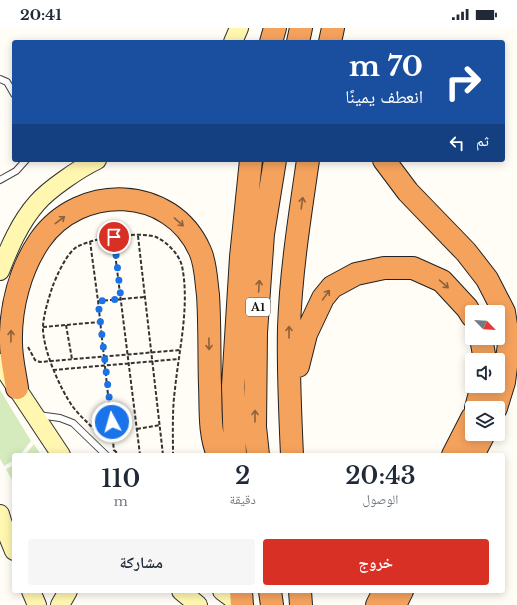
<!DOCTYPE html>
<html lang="ar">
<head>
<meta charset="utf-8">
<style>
  :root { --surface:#fff; --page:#f6f6f7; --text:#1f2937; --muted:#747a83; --accent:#d93025 }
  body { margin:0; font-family:"Libre Baskerville","Noto Naskh Arabic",serif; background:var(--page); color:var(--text); direction:rtl; height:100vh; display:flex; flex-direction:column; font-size:15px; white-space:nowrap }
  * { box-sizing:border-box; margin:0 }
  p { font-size:13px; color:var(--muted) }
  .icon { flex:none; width:22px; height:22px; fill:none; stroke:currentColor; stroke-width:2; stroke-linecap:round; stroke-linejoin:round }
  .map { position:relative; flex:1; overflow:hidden; direction:ltr }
  .side { position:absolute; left:12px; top:425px; width:493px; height:140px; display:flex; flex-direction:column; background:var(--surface); border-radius:4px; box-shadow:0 2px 10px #0003; direction:rtl }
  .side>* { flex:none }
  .banner { position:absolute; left:12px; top:12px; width:493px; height:122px; border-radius:4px; box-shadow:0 2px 10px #0003; direction:rtl; background:#1a4fa0; color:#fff; overflow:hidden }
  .needle { width:26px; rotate:115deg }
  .controls { position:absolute; left:465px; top:277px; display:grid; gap:8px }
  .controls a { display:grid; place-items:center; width:40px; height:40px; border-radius:4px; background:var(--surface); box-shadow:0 2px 10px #0003; font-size:20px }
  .pin { position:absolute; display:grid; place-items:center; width:34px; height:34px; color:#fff; margin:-17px; border:2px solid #fff; border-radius:50%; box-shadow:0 1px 4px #0007 }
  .me { position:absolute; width:44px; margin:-22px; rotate:354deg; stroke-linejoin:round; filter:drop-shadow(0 0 3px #0008) }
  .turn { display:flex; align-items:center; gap:14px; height:84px; padding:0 16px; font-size:18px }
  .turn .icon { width:52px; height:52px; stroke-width:2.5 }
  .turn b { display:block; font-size:28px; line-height:34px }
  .then { display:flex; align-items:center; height:38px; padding:0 16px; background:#0003; gap:8px; font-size:15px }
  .eta { display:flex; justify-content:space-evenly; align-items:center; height:68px; text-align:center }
  .eta b { font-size:24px; font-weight:600; line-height:28px }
  .button { display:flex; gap:8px; margin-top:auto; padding:8px 16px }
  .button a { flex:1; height:46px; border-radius:4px; background:var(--accent); color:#fff; font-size:16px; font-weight:600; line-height:46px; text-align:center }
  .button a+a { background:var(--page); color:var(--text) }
  .status { display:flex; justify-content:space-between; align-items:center; height:28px; padding:0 20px; background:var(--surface); direction:ltr }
  .status svg { height:11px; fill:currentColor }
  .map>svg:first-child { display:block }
  .green { fill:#d5ebbd }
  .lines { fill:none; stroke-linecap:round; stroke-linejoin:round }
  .lane-casing { stroke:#444; stroke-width:8 }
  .secondary-casing { stroke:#333; stroke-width:20 }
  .highway-casing { stroke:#222; stroke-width:24 }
  .path { stroke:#333; stroke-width:2; stroke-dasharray:4 2; stroke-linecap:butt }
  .lane { stroke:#fff; stroke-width:6 }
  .secondary { stroke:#fff6b0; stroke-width:18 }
  .highway { stroke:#f5a25d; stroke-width:22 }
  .oneway { stroke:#8e613b }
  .route { stroke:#1a73e8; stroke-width:7; stroke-dasharray:0 12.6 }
  .labels { text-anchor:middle; stroke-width:4; stroke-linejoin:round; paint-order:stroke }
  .shield { fill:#fff; stroke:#585858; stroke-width:1 }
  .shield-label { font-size:11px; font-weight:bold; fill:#111 }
</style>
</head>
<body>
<div class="status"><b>20:41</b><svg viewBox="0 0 49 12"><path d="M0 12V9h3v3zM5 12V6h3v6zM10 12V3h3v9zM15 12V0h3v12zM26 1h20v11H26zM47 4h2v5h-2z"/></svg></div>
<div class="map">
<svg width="517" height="577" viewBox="0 0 517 577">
  <rect width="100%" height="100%" fill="#fffdf5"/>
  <!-- green -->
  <path class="green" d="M0,362L31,413L20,427H14V432L4,438L0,431Z
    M34,416L41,427H25Z
    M14,437V456L6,441Z"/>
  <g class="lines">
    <defs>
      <path id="lane" d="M0,51L7,54L14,66
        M0,152L16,143L26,132
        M38,387L60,390L73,395L106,427"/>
      <path id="secondary" d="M233,14L239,0
        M0,243C9,220 20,194 37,175C49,161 80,140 97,132
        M0,335L61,427
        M0,486L3,496L14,523
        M31,563L37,577
        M181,563L198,577
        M222,563L241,577
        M60,577L68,563"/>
      <path id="highway" d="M271,14L275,0
        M298,14L301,0
        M330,14L333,0
        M384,132L408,164L466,224L487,251L504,284L509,316L504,354L496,380
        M481,310L485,332
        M298,338L306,306L323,270L332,259L356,246L384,240H413L442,253L467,280L472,288
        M17,360C15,346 11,330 11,315C10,280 20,241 40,212C80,155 171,157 200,223C206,236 206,253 208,267C210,298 209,328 210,358C211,382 209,405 218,427
        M476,380L482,358
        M235,427L233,358L241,229L251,132
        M258,427L255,399L256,305L263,206L275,132
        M292,427C290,384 288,341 289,299C291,243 300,187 308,132
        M453,427L472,390
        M473,427L484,406
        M241,563L242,577
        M270,563L272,577
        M300,563L301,577
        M377,577L384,563
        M395,577L402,563"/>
    </defs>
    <!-- lane casing -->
    <use href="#lane" class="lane-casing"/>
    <!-- secondary casing -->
    <use href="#secondary" class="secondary-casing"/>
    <!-- highway casing -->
    <use href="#highway" class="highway-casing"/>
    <!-- path -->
    <path class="path" d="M138,208L163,427
      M113,209L140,427
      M90,213L98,273L114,423
      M98,273L145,269
      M66,297L72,331
      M43,299L100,294
      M28,319L35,332L40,334L180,322
      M53,342L179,331
      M137,401L160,397
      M96,403C88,395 80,388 73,379C60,361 42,320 43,298C44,285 48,273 52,260C56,249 65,229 74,221C87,210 140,203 156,209C167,214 179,226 182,238C190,278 179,321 175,361C172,383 173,405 173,427
      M114,422L119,427"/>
    <!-- lane -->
    <use href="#lane" class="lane"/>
    <!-- secondary -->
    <use href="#secondary" class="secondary"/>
    <!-- highway -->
    <use href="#highway" class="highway"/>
  </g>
  <!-- one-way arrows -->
  <defs><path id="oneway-shaft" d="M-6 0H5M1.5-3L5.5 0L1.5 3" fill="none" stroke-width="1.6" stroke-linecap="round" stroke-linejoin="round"/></defs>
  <g class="oneway">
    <use href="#oneway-shaft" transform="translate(302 175) rotate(-82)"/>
    <use href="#oneway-shaft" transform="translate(60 192) rotate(-37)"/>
    <use href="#oneway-shaft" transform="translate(179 194) rotate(41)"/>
    <use href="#oneway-shaft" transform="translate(444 256) rotate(41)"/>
    <use href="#oneway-shaft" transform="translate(259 258) rotate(-86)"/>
    <use href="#oneway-shaft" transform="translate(326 267) rotate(-54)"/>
    <use href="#oneway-shaft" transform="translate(289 304) rotate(-90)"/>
    <use href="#oneway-shaft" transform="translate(11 308) rotate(-89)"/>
    <use href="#oneway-shaft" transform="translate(209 316) rotate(89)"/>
    <use href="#oneway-shaft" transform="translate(255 388) rotate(-90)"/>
  </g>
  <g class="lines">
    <!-- route -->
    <path class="route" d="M112,394L98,273L121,271L114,209"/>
  </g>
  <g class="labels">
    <!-- shield labels -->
    <rect class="shield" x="246" y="270" width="24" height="18" rx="3"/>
    <g class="shield-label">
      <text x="258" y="283">A1</text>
    </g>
  </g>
</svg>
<div class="controls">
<a><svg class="needle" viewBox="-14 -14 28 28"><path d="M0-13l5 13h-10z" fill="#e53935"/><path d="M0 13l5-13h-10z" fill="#747a83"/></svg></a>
<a><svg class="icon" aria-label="sound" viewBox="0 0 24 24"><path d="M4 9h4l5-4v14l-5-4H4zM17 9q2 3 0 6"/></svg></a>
<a><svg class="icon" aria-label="layers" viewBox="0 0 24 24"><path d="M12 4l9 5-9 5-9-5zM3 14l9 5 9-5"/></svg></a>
</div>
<div class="pin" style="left:114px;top:209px;background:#d93025"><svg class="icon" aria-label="arrive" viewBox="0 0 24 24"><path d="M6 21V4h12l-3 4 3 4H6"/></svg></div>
<svg class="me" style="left:112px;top:394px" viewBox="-20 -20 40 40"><circle r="17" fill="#1a73e8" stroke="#fff" stroke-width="3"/><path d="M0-11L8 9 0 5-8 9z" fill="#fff"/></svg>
<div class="banner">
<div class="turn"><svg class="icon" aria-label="right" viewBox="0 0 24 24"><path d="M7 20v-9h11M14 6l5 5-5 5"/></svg><div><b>70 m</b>انعطف يمينًا</div></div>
<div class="then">ثم<svg class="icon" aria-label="left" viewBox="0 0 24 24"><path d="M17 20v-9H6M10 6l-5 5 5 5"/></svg></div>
</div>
<section class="side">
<div class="eta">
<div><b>20:43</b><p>الوصول</p></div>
<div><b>2</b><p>دقيقة</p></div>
<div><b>110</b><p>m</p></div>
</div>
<div class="button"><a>خروج</a><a>مشاركة</a></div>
</section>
</div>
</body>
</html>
